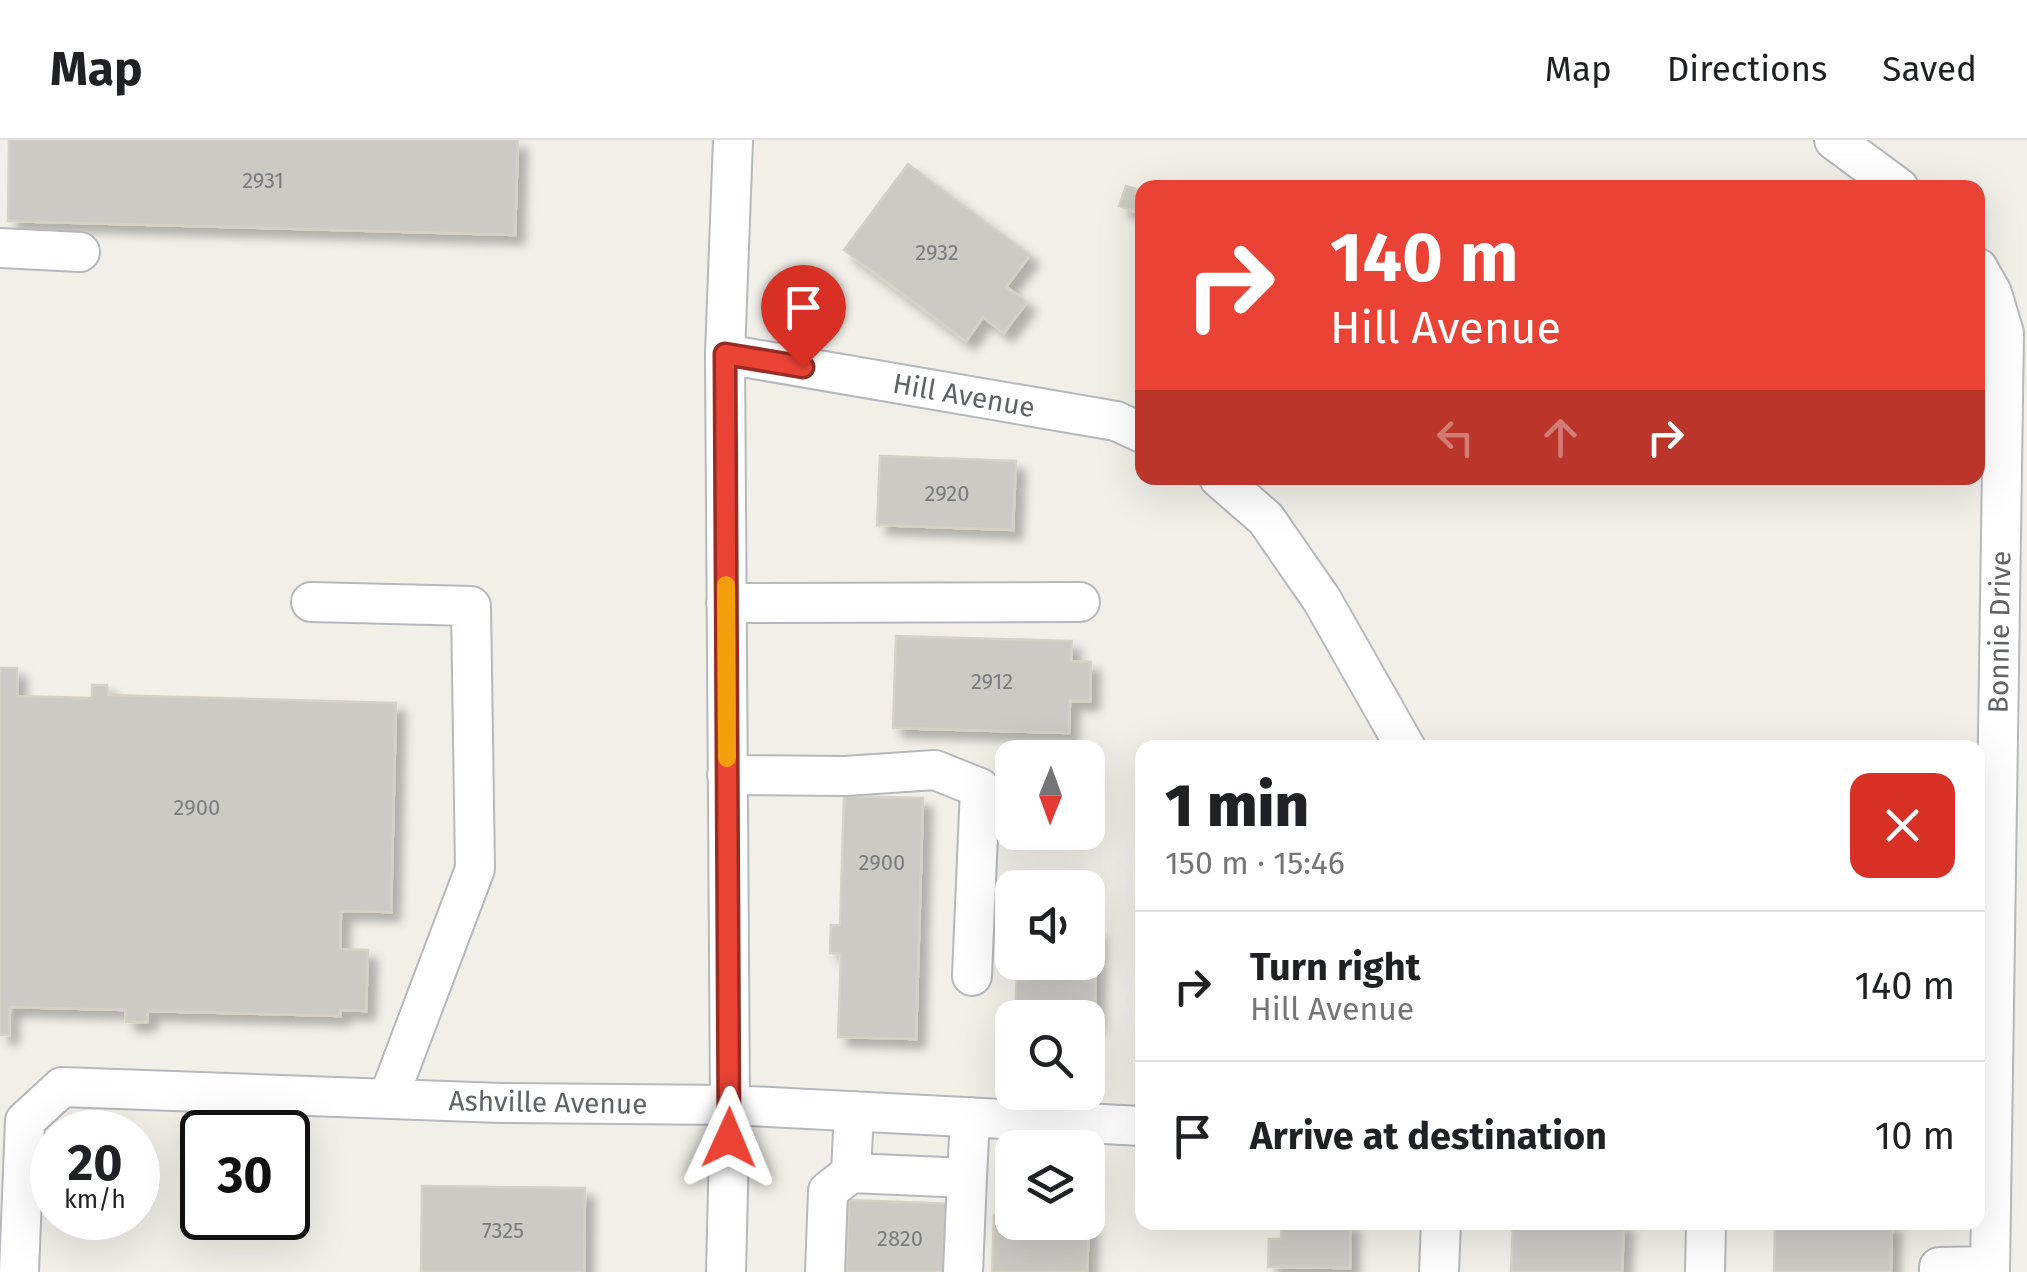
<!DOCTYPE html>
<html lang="en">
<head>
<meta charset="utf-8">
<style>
  :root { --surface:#fff; --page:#f2f2f2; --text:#202124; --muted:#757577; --line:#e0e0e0 }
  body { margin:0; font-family:"Fira Sans",sans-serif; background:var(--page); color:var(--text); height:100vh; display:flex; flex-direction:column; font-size:38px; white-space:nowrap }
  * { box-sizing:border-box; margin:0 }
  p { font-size:32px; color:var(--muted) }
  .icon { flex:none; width:55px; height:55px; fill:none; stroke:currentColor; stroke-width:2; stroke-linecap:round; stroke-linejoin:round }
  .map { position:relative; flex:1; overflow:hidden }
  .sheet { position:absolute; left:1135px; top:600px; width:850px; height:490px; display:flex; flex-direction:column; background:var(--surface); border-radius:20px; box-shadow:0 10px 40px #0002 }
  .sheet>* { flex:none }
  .top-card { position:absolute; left:1135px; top:40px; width:850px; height:305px; border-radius:20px; box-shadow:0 10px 40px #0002; background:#ea4335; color:#fff; overflow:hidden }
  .needle { width:65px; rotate:181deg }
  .controls { position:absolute; left:995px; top:600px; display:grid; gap:20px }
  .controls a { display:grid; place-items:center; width:110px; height:110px; border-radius:20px; background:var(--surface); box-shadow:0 10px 40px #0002; font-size:50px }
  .speed { position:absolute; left:30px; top:970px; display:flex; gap:20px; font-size:50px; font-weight:700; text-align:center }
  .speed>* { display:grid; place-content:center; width:130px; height:130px; border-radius:50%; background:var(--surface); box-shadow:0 10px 40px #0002; line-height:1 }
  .speed small { font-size:25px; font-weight:400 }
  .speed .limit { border:5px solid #111; border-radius:15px; background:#fff; color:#111 }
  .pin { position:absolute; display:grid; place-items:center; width:85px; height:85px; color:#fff; margin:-102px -42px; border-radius:50% 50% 50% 0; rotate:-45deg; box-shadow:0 0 10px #0007 }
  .pin .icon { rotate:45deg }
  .me { position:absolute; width:110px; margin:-55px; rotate:1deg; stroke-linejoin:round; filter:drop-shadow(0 0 8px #0008) }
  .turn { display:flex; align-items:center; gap:35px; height:210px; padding:0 30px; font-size:45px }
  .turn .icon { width:130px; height:130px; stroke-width:2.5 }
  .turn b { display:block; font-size:70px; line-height:85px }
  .lanes { display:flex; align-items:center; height:95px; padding:0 30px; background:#0003; justify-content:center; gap:50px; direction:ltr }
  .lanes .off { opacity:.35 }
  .round { display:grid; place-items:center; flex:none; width:105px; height:105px; border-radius:20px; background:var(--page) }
  .headline { display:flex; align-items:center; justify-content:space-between; height:170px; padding:0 30px }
  h1 { font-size:60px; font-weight:800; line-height:75px }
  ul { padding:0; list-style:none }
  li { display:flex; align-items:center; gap:30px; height:150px; padding:0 30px; border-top:2px solid var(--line) }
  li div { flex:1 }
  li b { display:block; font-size:38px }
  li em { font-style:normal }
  header { display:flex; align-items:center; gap:60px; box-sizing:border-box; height:140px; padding:0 50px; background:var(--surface); border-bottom:2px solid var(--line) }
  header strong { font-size:48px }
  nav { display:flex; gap:55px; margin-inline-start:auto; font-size:35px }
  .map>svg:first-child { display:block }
  .building { fill:#cccac5; stroke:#d6d1c6; stroke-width:2.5; filter:url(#shadow) }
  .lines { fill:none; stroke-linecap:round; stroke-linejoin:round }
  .minor-casing { stroke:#b5b8bc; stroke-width:42 }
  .minor { stroke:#fff; stroke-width:38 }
  .route-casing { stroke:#982c22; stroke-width:25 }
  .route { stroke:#ea4335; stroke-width:18 }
  .slow { stroke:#f59e0b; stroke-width:18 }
  .labels { text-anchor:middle; stroke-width:10; stroke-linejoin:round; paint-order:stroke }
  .number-label { font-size:22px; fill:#7a7d7f }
  .street-label { font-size:28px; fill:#5f6368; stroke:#fff }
</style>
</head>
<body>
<header>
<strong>Map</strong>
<nav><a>Map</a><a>Directions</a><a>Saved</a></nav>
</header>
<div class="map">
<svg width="2027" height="1132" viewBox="0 0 2027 1132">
  <defs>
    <filter id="shadow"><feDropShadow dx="9" dy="9" stdDeviation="5" flood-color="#0004"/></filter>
  </defs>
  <rect width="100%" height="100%" fill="#f1efe8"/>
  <!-- building -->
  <path class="building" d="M9,0H518L515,95L8,81Z
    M908,24L1030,115L1006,147L1027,162L1004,193L983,177L966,201L844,110Z
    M1126,46L1142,51V74L1119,66Z
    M880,316L1016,321L1013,390L877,385Z
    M896,496L1072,501L1071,521L1091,522L1090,561H1070L1069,593L893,588Z
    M0,528H17V556L92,558V545H107L108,555L396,563L391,772L341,771L340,809L368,810L366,871L340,870V876L148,871L147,882H126V870L10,867L9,895H0Z
    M844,656L923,658L916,899L838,897L841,814L830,813L831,785H840Z
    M1088,789H1096L1095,883H1088V878H1015L1017,830L1048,831V822H1088Z
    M422,1046L585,1048L584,1132H421Z
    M849,1060L955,1064L952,1132H846Z
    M994,1075L1012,1076V1082H1088L1089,1079L1087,1132H992Z
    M1282,1082H1350V1128L1268,1127L1269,1099H1281Z
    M1513,1082H1624L1622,1132H1511Z
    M1775,1082H1892L1891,1132H1774Z"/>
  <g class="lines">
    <defs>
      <path id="minor" d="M1834,0L1899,48
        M0,108L80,112
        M1978,128L1992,153L2004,193L1990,1132
        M725,214L1116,281L1142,293
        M1219,338L1266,379L1322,460L1406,608
        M311,462L471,466L475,729L388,959
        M726,463L1080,462
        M727,635L845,636L935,630L980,648L972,836
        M854,971L851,1033L967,1038L970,977
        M19,1132L25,981L62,947L501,963L730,965L1142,986
        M726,1132L730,965L725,214L733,0
        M825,1132L828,1051L851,1033
        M963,1132L967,1038
        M1439,1132L1441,1082
        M1705,1132L1706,1082
        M1939,1132V1127L1990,1126"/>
    </defs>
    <!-- minor casing -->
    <use href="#minor" class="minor-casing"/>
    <!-- minor -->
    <use href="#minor" class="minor"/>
  </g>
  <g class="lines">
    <defs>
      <path id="route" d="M729,998L725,214L803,227"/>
    </defs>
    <!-- route casing -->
    <use href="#route" class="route-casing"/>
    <!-- route -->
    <use href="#route" class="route"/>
    <!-- slow -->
    <path class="slow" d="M726,445L727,618"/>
  </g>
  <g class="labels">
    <!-- number labels -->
    <g class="number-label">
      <text x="263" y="48">2931</text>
      <text x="937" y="120">2932</text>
      <text x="947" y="361">2920</text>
      <text x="992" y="549">2912</text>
      <text x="197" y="675">2900</text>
      <text x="882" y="730">2900</text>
      <text x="503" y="1098">7325</text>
      <text x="900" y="1106">2820</text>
    </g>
    <!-- street labels -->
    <g class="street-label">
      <text transform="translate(964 255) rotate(10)" y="10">Hill Avenue</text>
      <text transform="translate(1999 492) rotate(-89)" y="10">Bonnie Drive</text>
      <text transform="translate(548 962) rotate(1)" y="10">Ashville Avenue</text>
    </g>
  </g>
</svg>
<div class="controls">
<a><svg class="needle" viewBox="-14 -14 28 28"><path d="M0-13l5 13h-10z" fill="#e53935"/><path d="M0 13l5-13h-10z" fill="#757577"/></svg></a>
<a><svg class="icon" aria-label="sound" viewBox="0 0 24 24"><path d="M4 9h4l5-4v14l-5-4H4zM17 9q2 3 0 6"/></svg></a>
<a><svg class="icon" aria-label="search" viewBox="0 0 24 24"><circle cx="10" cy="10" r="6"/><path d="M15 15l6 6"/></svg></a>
<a><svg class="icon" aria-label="layers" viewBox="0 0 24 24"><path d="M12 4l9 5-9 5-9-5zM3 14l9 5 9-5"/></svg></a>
</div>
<div class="speed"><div>20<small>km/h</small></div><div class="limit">30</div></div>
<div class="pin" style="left:803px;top:227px;background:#d93025"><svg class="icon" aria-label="arrive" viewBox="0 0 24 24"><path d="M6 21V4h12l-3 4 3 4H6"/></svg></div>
<svg class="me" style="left:729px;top:998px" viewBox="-20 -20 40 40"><path d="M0-17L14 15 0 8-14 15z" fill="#ea4335" stroke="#fff" stroke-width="4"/></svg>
<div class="top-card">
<div class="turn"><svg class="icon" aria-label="right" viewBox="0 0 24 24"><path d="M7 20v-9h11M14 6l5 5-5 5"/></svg><div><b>140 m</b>Hill Avenue</div></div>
<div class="lanes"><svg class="icon off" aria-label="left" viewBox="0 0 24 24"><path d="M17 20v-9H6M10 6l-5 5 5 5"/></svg><svg class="icon off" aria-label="ahead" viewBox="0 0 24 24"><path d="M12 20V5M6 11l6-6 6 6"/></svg><svg class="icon" aria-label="right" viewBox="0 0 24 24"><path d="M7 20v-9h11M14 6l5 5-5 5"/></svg></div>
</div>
<section class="sheet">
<div class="headline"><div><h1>1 min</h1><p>150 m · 15:46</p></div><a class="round" style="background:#d93025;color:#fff"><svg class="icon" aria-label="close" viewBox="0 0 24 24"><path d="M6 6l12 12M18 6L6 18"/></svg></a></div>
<ul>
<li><svg class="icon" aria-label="right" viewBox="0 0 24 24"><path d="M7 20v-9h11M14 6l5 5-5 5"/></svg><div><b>Turn right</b><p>Hill Avenue</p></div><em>140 m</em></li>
<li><svg class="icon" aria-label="arrive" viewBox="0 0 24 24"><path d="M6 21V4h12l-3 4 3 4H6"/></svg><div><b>Arrive at destination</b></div><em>10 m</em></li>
</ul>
</section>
</div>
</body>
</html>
